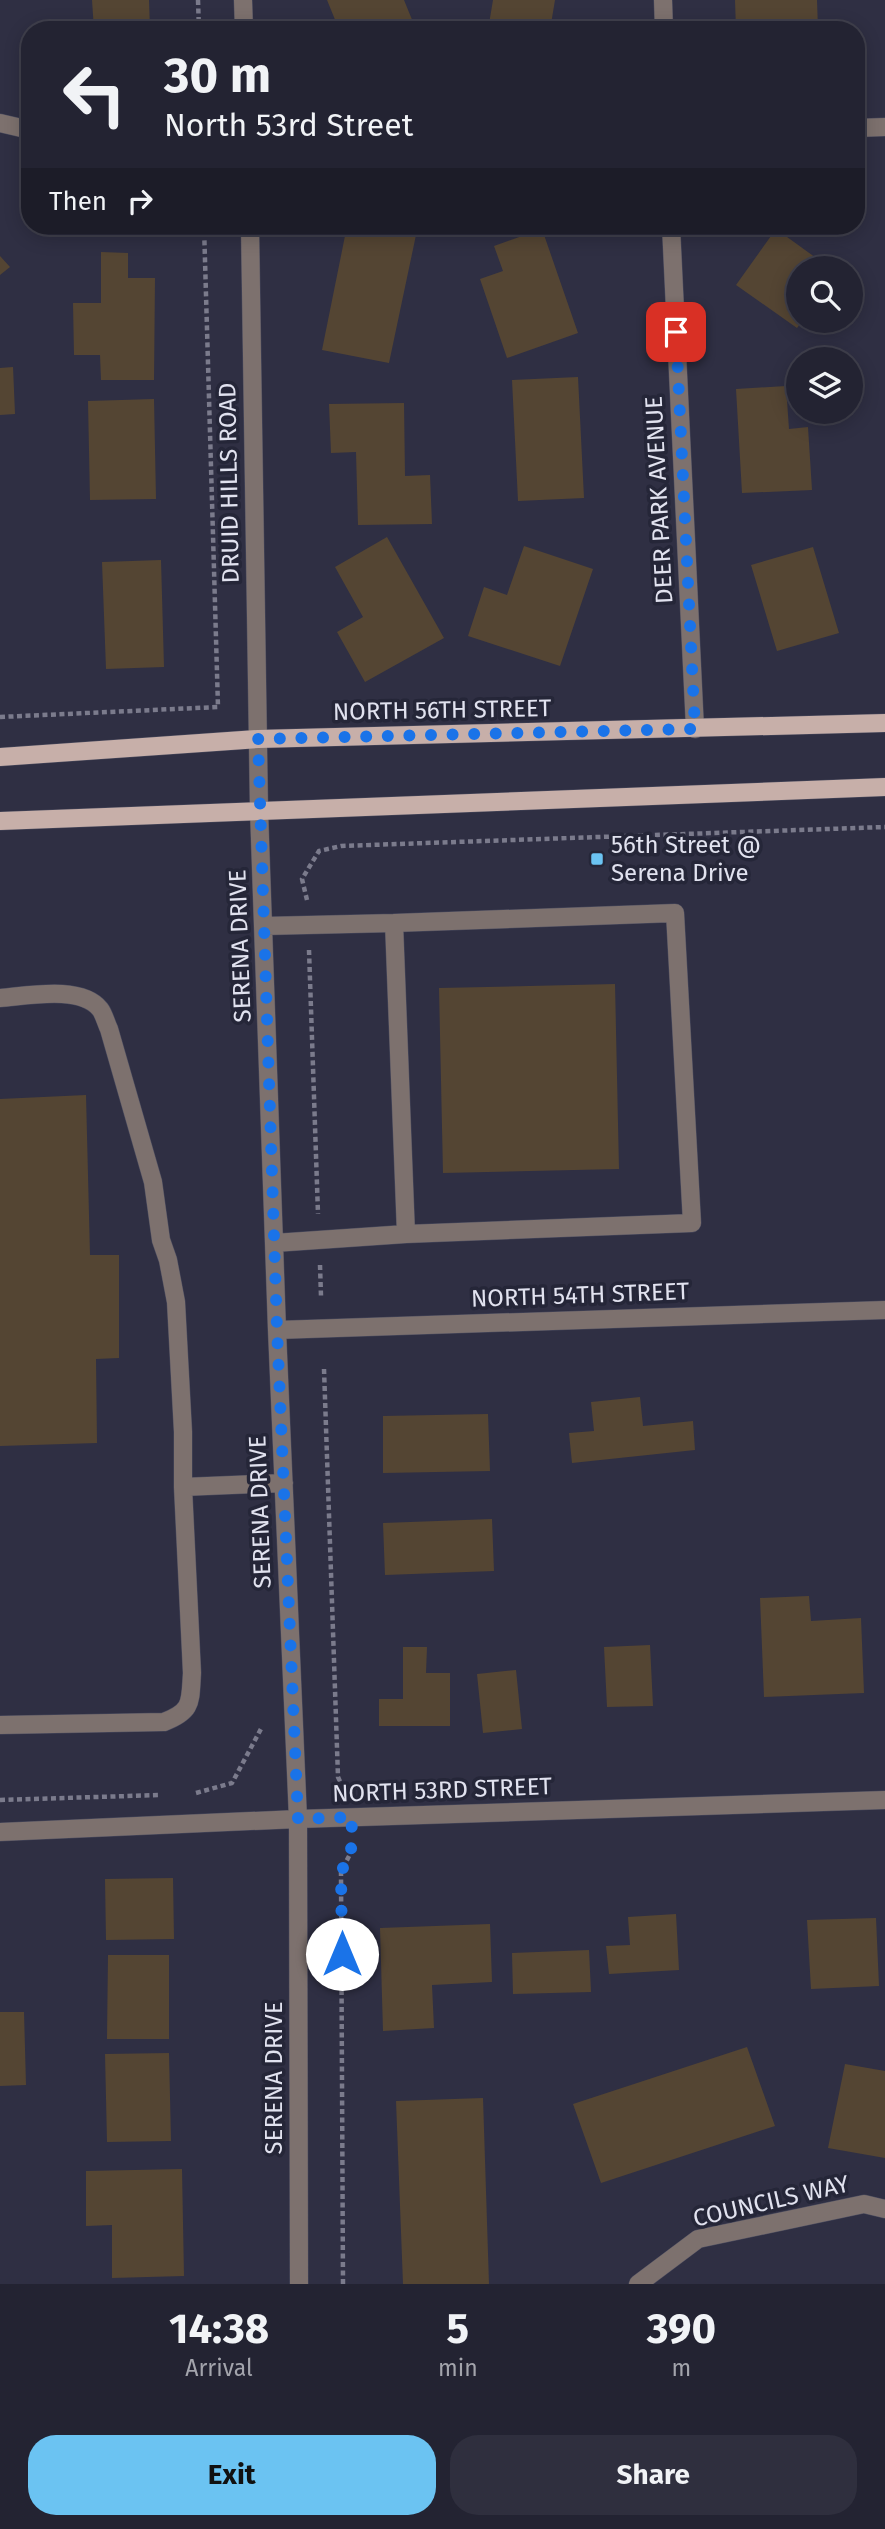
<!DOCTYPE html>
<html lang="en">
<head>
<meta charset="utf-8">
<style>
  :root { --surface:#232332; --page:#2f2f3e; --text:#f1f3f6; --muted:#a3a4ac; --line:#40404d; --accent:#6bc3f2 }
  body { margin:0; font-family:"Fira Sans",sans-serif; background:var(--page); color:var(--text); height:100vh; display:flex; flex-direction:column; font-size:26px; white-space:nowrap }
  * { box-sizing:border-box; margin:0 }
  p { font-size:23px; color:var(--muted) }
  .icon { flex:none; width:38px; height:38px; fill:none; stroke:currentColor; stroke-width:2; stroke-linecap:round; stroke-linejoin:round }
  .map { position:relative; height:2284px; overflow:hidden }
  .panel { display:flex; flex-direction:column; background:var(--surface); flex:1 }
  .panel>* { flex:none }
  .guide { position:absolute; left:21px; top:21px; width:844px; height:214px; border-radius:28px; box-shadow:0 4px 18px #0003,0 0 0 2px var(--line); background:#232332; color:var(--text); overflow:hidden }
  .controls { position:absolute; left:786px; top:256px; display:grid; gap:14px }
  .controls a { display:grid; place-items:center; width:77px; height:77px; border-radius:50%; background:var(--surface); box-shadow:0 4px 18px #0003,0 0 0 2px var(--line); font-size:35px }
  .pin { position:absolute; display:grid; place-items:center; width:60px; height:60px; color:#fff; margin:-30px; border-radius:14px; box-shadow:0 4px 10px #0006 }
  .me { position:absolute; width:77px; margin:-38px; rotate:0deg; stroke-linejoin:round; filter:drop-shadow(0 0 5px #0008) }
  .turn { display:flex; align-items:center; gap:24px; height:147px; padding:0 28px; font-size:32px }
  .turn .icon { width:91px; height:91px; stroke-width:2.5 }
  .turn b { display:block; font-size:49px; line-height:60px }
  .then { display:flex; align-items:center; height:66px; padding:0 28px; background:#0003; gap:14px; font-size:26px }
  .eta { display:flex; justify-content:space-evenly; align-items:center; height:119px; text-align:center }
  .eta b { font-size:42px; font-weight:700; line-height:49px }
  .action { display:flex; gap:14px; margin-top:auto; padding:14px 28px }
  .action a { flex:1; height:80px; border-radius:28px; background:var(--accent); color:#111; font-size:28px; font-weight:700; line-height:80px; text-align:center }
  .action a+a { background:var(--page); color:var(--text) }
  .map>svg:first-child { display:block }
  .building { fill:#544533 }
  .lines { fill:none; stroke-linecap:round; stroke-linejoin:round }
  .minor-casing { stroke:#4b4c5f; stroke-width:19 }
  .major-casing { stroke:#4b4c5f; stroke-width:19 }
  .path { stroke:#7b7b8c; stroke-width:4.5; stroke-dasharray:5 3.5; stroke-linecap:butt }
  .minor { stroke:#7d716e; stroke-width:18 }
  .major { stroke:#c7afa9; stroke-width:18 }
  .route { stroke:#1a73e8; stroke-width:12; stroke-dasharray:0 21.6 }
  .poi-dot { fill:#6bc3f2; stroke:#252638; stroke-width:2.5 }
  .labels { text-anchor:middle; stroke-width:7; stroke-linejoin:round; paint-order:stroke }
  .street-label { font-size:24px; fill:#e1e2ef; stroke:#252638 }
  .poi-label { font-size:24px; fill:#e1e2ef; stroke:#252638; text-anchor:start }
</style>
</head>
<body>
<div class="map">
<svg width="885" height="2284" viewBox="0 0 885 2284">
  <rect width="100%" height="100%" fill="#2f2f43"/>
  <!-- building -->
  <path class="building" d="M92,0H149L150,30H94Z
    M327,0H404L415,27L409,30H330L338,27Z
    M493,0H555L550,30H488Z
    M735,0H817L818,29L736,30Z
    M347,226H370L416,235L389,363L322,350Z
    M542,229L578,333L507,358L480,279L503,271L494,246Z
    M776,229L830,268H798V320H803L797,328L736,285Z
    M101,252L128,253V278H155L154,380H101L100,355H74L73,303H101Z
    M0,256L10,267L0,275Z
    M13,367L15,414L0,415V368Z
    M578,377L584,498L518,501L512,380Z
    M786,386L789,429L808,427L812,490L742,493L736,389Z
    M154,399L156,499L90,500L88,401Z
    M404,403L405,476L430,475L432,524L358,525L356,452L331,453L329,404Z
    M387,537L444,638L365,682L337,632L363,617L335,567Z
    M524,546L593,569L560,666L468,636L484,587L507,595Z
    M813,547L839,633L777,651L751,565Z
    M161,560L164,667L106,669L102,562Z
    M615,984L619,1169L443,1173L439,988Z
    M86,1095L90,1255H119V1358L96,1359L97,1443L0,1446V1099Z
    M640,1397L643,1426L693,1421L695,1450L572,1463L569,1433L594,1431L591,1402Z
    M488,1414L490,1471L383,1473V1416Z
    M492,1519L494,1571L385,1575L383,1523Z
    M809,1596L811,1621L861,1618L864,1693L764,1697L760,1598Z
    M650,1645L653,1706L607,1707L604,1647Z
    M403,1647H427L426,1673H450V1726H379V1699H403Z
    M516,1670L522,1729L483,1733L477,1674Z
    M173,1878L174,1939L106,1940L105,1879Z
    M676,1914L679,1970L609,1974L606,1946L630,1945L628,1917Z
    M876,1918L879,1986L811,1989L807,1920Z
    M490,1924L492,1982L432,1985L434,2028L383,2031L380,1928Z
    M589,1950L591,1992L513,1994L512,1953Z
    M108,1955H169V2039H107Z
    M0,2012H24L26,2085L0,2086Z
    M747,2047L775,2126L601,2183L573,2104Z
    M169,2053L171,2141L107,2142L105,2054Z
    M845,2064L885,2071V2158L828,2148Z
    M483,2098L489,2284H403L396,2101Z
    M182,2169L184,2276L112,2278V2225L86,2226V2171Z"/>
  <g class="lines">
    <defs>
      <path id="minor" d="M243,0L244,30
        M663,0L664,30
        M0,123L30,130
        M856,128L885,127
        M250,226L259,810L277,1330L298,1819L299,2284
        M671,226L695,729
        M394,923L675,913L692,1223L406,1234
        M264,926L394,923L406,1234L274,1243
        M0,998C27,996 81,985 100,1009C104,1014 106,1023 109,1029L153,1182L161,1240L168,1260L176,1302L183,1432V1487L192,1673C190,1702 193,1711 164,1722L0,1725
        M277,1330L885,1310
        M183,1487L284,1483
        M0,1832L298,1819L885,1800
        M638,2284L698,2239L864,2204L885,2209"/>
      <path id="major" d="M0,757L258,739L885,723
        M0,821L885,787"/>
    </defs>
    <!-- minor casing -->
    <use href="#minor" class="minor-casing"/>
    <!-- major casing -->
    <use href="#major" class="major-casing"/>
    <!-- path -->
    <path class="path" d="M198,0L199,30
      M0,717L218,707L204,226
      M307,900L302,879L319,851L341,846L885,827
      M309,950L318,1214
      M320,1265L321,1296
      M324,1369L338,1777L344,1790
      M196,1793L232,1783L262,1727
      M0,1800L160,1795
      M343,2284L341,1872L351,1852L352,1843"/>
    <!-- minor -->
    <use href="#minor" class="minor"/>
    <!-- major -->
    <use href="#major" class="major"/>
  </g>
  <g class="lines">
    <!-- route -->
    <path class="route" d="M342,1954L341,1872L351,1852L352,1817L298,1819L277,1329L258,739L695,729L676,332"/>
  </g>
  <!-- markers -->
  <rect class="poi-dot" x="590" y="852" width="14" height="14" rx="3.5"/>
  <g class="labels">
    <!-- street labels -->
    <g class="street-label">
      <text transform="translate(229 483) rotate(-91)" y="8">DRUID HILLS ROAD</text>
      <text transform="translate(659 500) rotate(-93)" y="8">DEER PARK AVENUE</text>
      <text transform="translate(442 710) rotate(-1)" y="8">NORTH 56TH STREET</text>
      <text transform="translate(240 946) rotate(-92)" y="8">SERENA DRIVE</text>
      <text transform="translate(580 1295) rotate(-2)" y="8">NORTH 54TH STREET</text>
      <text transform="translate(260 1512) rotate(-92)" y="8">SERENA DRIVE</text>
      <text transform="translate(442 1790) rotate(-2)" y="8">NORTH 53RD STREET</text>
      <text transform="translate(274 2078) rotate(-90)" y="8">SERENA DRIVE</text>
      <text transform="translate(771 2201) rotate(-13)" y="8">COUNCILS WAY</text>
    </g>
    <!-- poi labels -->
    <g class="poi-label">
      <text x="611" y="853">56th Street @<tspan x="611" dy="28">Serena Drive</tspan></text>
    </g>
  </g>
</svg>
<div class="controls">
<a><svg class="icon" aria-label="search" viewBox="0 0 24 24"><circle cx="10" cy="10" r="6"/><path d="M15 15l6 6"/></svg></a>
<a><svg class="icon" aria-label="layers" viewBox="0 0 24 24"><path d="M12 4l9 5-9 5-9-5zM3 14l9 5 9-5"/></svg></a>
</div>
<div class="pin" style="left:676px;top:332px;background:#d93025"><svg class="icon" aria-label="arrive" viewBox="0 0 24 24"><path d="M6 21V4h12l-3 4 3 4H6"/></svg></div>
<svg class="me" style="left:342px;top:1954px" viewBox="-20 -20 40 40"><circle r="19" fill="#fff"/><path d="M0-13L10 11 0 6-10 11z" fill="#1a73e8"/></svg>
<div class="guide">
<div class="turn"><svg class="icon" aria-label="left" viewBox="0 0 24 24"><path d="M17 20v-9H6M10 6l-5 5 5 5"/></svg><div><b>30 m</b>North 53rd Street</div></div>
<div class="then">Then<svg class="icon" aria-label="right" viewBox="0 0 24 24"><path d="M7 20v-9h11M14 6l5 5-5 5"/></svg></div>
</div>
</div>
<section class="panel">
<div class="eta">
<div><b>14:38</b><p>Arrival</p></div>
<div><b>5</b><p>min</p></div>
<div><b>390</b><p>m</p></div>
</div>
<div class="action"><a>Exit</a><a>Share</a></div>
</section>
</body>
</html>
